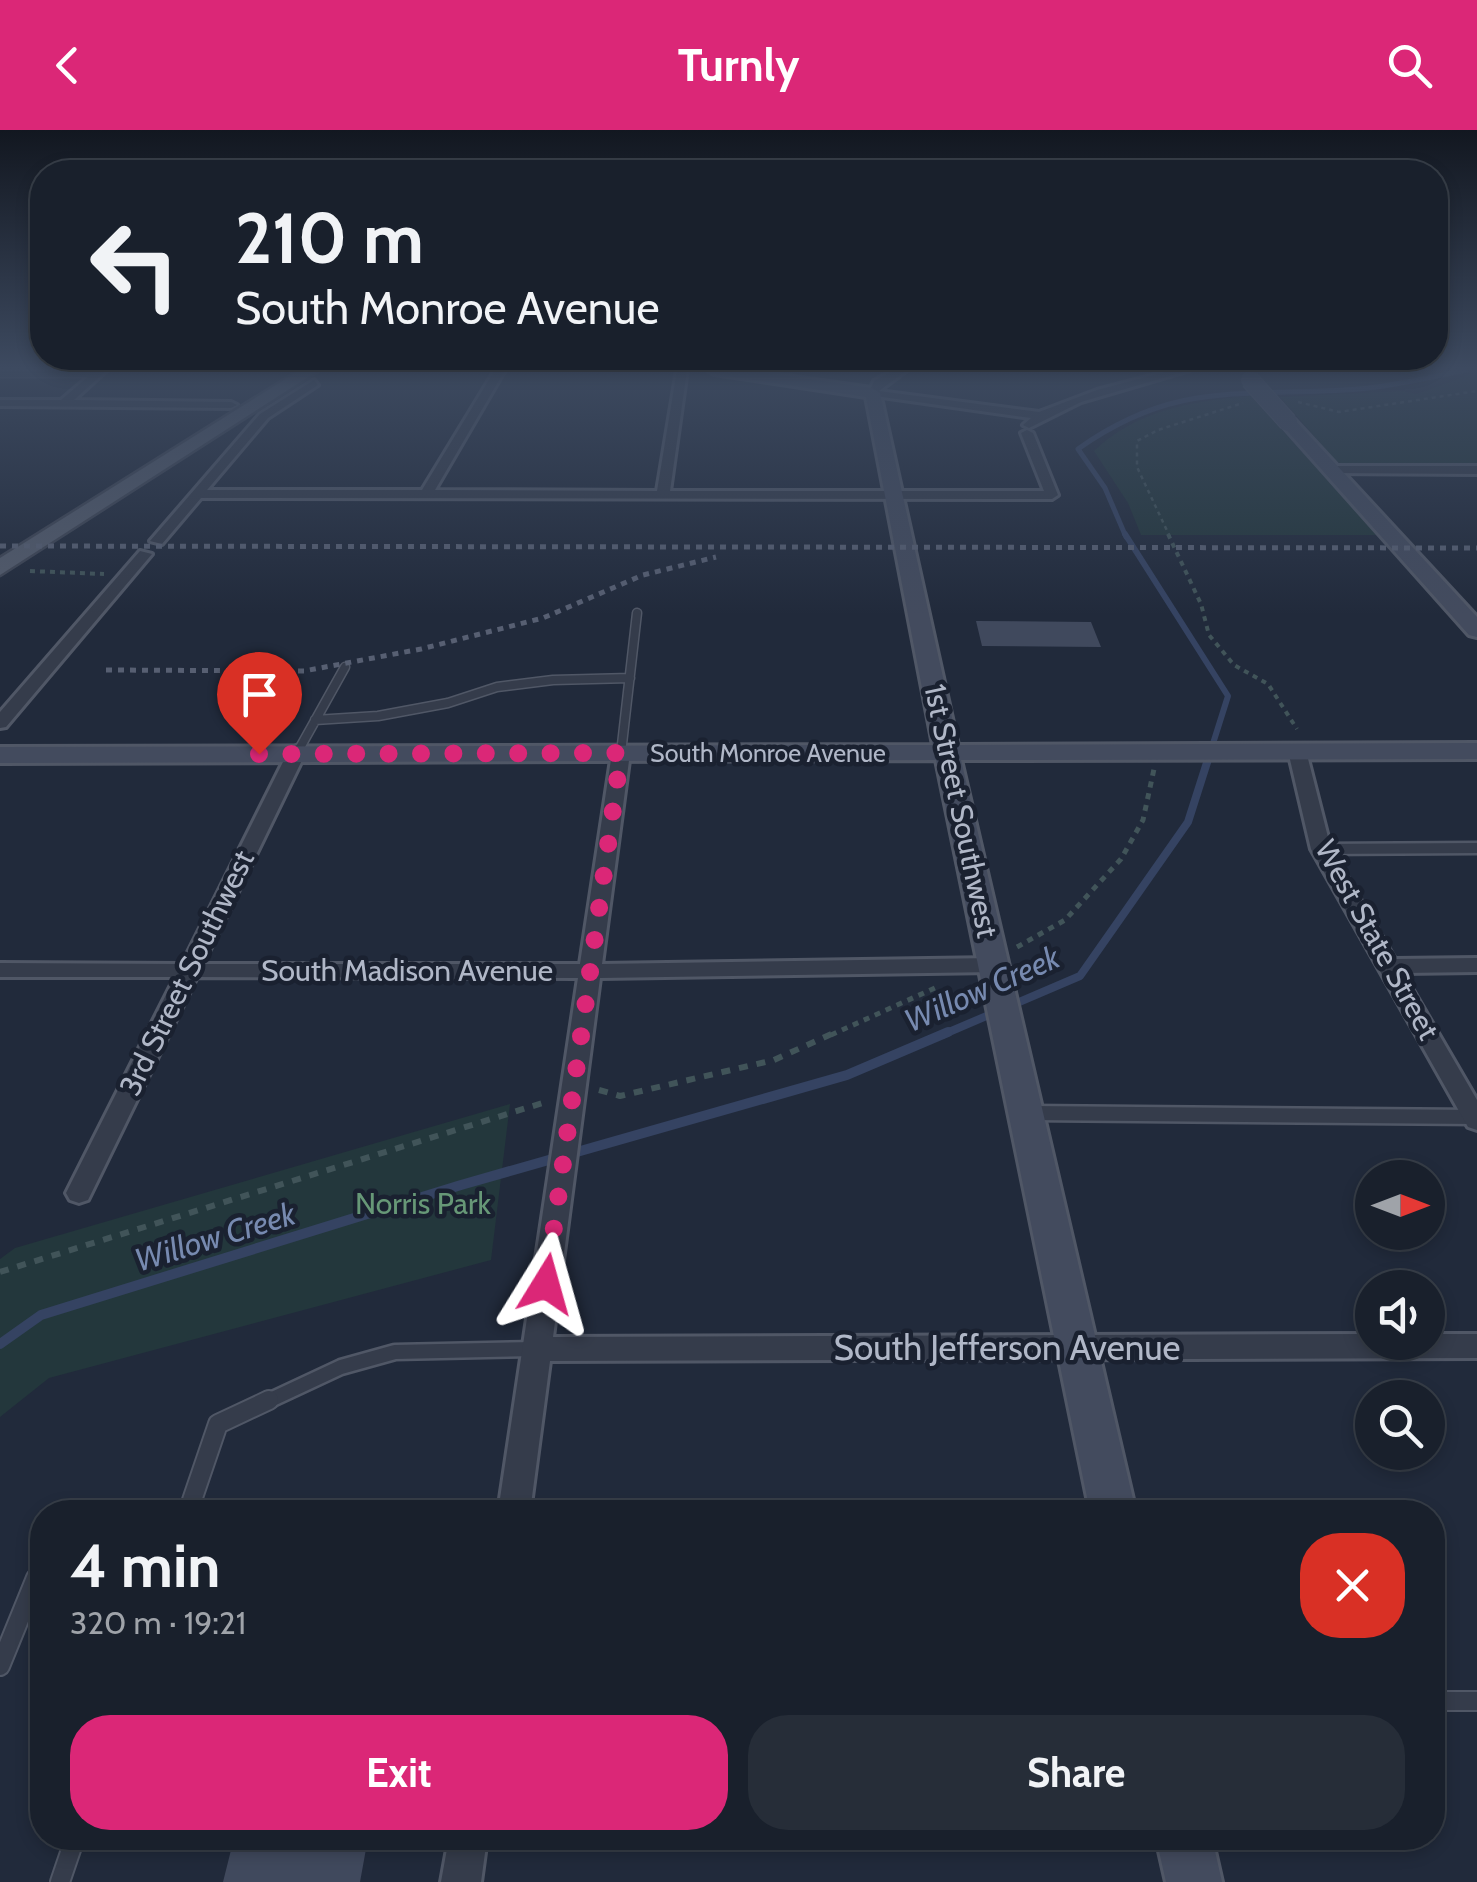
<!DOCTYPE html>
<html lang="en">
<head>
<meta charset="utf-8">
<style>
  :root { --surface:#19202c; --page:#262d38; --text:#f1f3f6; --muted:#9fa3a9; --line:#373e48; --accent:#db2777 }
  body { margin:0; font-family:Cabin,sans-serif; background:var(--page); color:var(--text); height:100vh; display:flex; flex-direction:column; font-size:38px; white-space:nowrap }
  * { box-sizing:border-box; margin:0 }
  p { font-size:32px; color:var(--muted) }
  .icon { flex:none; width:55px; height:55px; fill:none; stroke:currentColor; stroke-width:2; stroke-linecap:round; stroke-linejoin:round }
  .map { position:relative; flex:1; overflow:hidden }
  .sheet { position:absolute; left:30px; top:1370px; width:1415px; height:350px; display:flex; flex-direction:column; background:var(--surface); border-radius:40px; box-shadow:0 5px 15px #0003,0 0 0 2px var(--line) }
  .sheet>* { flex:none }
  .banner { position:absolute; left:30px; top:30px; width:1418px; height:210px; border-radius:40px; box-shadow:0 5px 15px #0003,0 0 0 2px var(--line); background:#19202c; color:var(--text); overflow:hidden }
  .needle { width:65px; rotate:90deg }
  .fabs { position:absolute; left:1355px; top:1030px; display:grid; gap:20px }
  .fabs a { display:grid; place-items:center; width:90px; height:90px; border-radius:50%; background:var(--surface); box-shadow:0 5px 15px #0003,0 0 0 2px var(--line); font-size:50px }
  .pin { position:absolute; display:grid; place-items:center; width:85px; height:85px; color:#fff; margin:-102px -42px; border-radius:50% 50% 50% 0; rotate:-45deg; box-shadow:0 0 10px #0007 }
  .pin .icon { rotate:45deg }
  .me { position:absolute; width:110px; margin:-55px; rotate:8deg; stroke-linejoin:round; filter:drop-shadow(0 0 8px #0008) }
  .turn { display:flex; align-items:center; gap:35px; height:210px; padding:0 40px; font-size:45px }
  .turn .icon { width:130px; height:130px; stroke-width:2.5 }
  .turn b { display:block; font-size:70px; line-height:85px }
  .round { display:grid; place-items:center; flex:none; width:105px; height:105px; border-radius:40px; background:var(--page) }
  .head { display:flex; align-items:center; justify-content:space-between; height:170px; padding:0 40px }
  h1 { font-size:60px; font-weight:800; line-height:75px }
  .cta { display:flex; gap:20px; margin-top:auto; padding:20px 40px }
  .cta a { flex:1; height:115px; border-radius:40px; background:var(--accent); color:#fff; font-size:40px; font-weight:800; line-height:115px; text-align:center }
  .cta a+a { background:var(--page); color:var(--text) }
  header { display:flex; justify-content:space-between; align-items:center; height:130px; padding:0 40px; background:var(--accent); color:#fff; font-size:45px; font-weight:800 }
  .map>svg:first-child { display:block }
  .green { fill:#23373c }
  .lines { fill:none; stroke-linecap:round; stroke-linejoin:round }
  .stream-far3 { stroke:#354362; stroke-width:5 }
  .stream-far2 { stroke:#354362; stroke-width:6 }
  .stream-far1 { stroke:#354362; stroke-width:8 }
  .stream { stroke:#354362; stroke-width:10 }
  .building { fill:#40495d }
  .lane-far4-casing { stroke:#505766; stroke-width:9 }
  .lane-far3-casing { stroke:#505766; stroke-width:11 }
  .lane-far2-casing { stroke:#505766; stroke-width:15 }
  .lane-far1-casing { stroke:#505766; stroke-width:19 }
  .lane-casing { stroke:#505766; stroke-width:22 }
  .street-casing { stroke:#505766; stroke-width:6 }
  .secondary-casing { stroke:#505766; stroke-width:6 }
  .primary-casing { stroke:#3e4554; stroke-width:5 }
  .path-far3 { stroke:#415459; stroke-width:2.5; stroke-dasharray:4 4; stroke-linecap:butt }
  .path-far2 { stroke:#415459; stroke-width:4; stroke-dasharray:5 5; stroke-linecap:butt }
  .path-far1 { stroke:#415459; stroke-width:5; stroke-dasharray:6 6; stroke-linecap:butt }
  .path { stroke:#415459; stroke-width:6; stroke-dasharray:9 9; stroke-linecap:butt }
  .lane-far4 { stroke:#353c4b; stroke-width:6 }
  .lane-far3 { stroke:#353c4b; stroke-width:8 }
  .lane-far2 { stroke:#353c4b; stroke-width:10 }
  .lane-far1 { stroke:#353c4b; stroke-width:14 }
  .lane { stroke:#353c4b; stroke-width:18 }
  .street { fill:#353c4b; fill-rule:evenodd }
  .secondary { fill:#434b5e; fill-rule:evenodd }
  .primary { fill:#535b6b; fill-rule:evenodd }
  .rail { stroke:#575f72; stroke-width:5; stroke-dasharray:6 6; stroke-linecap:butt }
  .secondary-bridge-casing { stroke:#505766; stroke-width:20; stroke-linecap:butt }
  .secondary-bridge { stroke:#434b5e; stroke-width:18 }
  .route { stroke:#db2777; stroke-width:18; stroke-dasharray:0 32.4 }
  .labels { text-anchor:middle; stroke-width:9; stroke-linejoin:round; paint-order:stroke }
  .far-street-label { font-size:25px; fill:#b0b7c7; stroke:#1a2130 }
  .street-label { font-size:30px; fill:#b0b7c7; stroke:#1a2130 }
  .park-label { font-size:30px; fill:#679877; stroke:#1a2130 }
  .water-label { font-size:32px; font-style:italic; fill:#778ab0; stroke:#1a2130 }
  .near-street-label { font-size:35px; fill:#b0b7c7; stroke:#1a2130 }
</style>
</head>
<body>
<header><svg class="icon" aria-label="back" viewBox="0 0 24 24"><path d="M15 5l-7 7 7 7"/></svg>Turnly<svg class="icon" aria-label="search" viewBox="0 0 24 24"><circle cx="10" cy="10" r="6"/><path d="M15 15l6 6"/></svg></header>
<div class="map">
<svg width="1477" height="1752" viewBox="0 0 1477 1752">
  <rect width="100%" height="100%" fill="#212a3b"/>
  <!-- green -->
  <path class="green" d="M1477,242V335H1344L1336,331L1280,267L1403,261L1417,264Z
    M1251,266L1378,405H1141L1128,373L1094,321C1138,279 1193,271 1251,266Z
    M510,974L491,1130L49,1248L0,1287V1129L15,1118Z"/>
  <g class="lines">
    <!-- stream-far3 -->
    <path class="stream-far3" d="M1126,407L1105,358L1078,319C1178,248 1246,268 1359,259C1395,256 1431,247 1466,240"/>
    <!-- stream-far2 -->
    <path class="stream-far2" d="M1125,404L1228,566L1210,623"/>
    <!-- stream-far1 -->
    <path class="stream-far1" d="M942,905L1080,846L1188,692L1211,620"/>
    <!-- stream -->
    <path class="stream" d="M0,1214L41,1185L461,1055L847,945L948,902"/>
  </g>
  <!-- building -->
  <path class="building" d="M976,491L1091,492L1101,517L982,516Z
    M234,1708H368L360,1752H223Z"/>
  <g class="lines">
    <defs>
      <path id="lane-far4" d="M0,244H98"/>
      <path id="lane-far3" d="M315,590L378,586L448,573L497,557L553,550L630,548
        M297,623L345,537
        M621,623L637,483"/>
      <path id="lane-far2" d="M296,624L298,620
        M1321,719L1477,718"/>
      <path id="lane-far1" d="M1031,983L1477,987
        M264,1273L341,1237L395,1222L536,1219"/>
      <path id="lane" d="M188,1382L218,1294L269,1270
        M0,1536L36,1448L42,1442
        M1432,1571H1477
        M60,1752L75,1708"/>
      <path id="street" d="M96,240H107L74,270L231,272L237,275L231,278L0,276V270H61Z
        M495,240H505L435,360L657,361L677,240H687L670,361H1044L1021,303L1027,300L1033,303L1058,365L1052,369L201,368L162,414L150,411L260,284L314,250L318,255L268,288L207,360H422Z
        M894,240H907L879,261L1039,282L1097,260L1173,240H1190L1081,272L1029,298L1023,295L1031,288L868,265L874,251Z
        M1332,336H1477V344L1328,343L1326,340Z
        M140,421L152,424L6,597L0,598V582Z
        M1297,616L1306,621L1331,719L1395,829L1477,828V842L1403,843L1477,970V1000L1468,997L1311,719L1288,621Z
        M621,618L630,623L602,834L994,828L1005,835L994,842L600,848L553,1207L1372,1204V1212H1428V1204H1477V1228L550,1231L530,1382H498L578,848L197,847L88,1070L79,1073L70,1070L66,1063L175,847H0V833L182,834L287,624L296,619L305,624L203,834H580L612,623Z
        M449,1708H487L481,1752H441Z"/>
      <path id="secondary" d="M707,240H745L872,258L880,263L958,615L1477,613V629L961,630L1136,1382H1090L936,630L0,633V617L933,615L866,267L714,244Z
        M1282,289H1294L1477,487V507L1469,505L1282,295Z
        M1156,1708H1212L1222,1752H1166Z"/>
      <path id="primary" d="M300,240H319L0,445V428Z"/>
    </defs>
    <!-- lane-far4 casing -->
    <use href="#lane-far4" class="lane-far4-casing"/>
    <!-- lane-far3 casing -->
    <use href="#lane-far3" class="lane-far3-casing"/>
    <!-- lane-far2 casing -->
    <use href="#lane-far2" class="lane-far2-casing"/>
    <!-- lane-far1 casing -->
    <use href="#lane-far1" class="lane-far1-casing"/>
    <!-- lane casing -->
    <use href="#lane" class="lane-casing"/>
    <!-- street casing -->
    <use href="#street" class="street-casing"/>
    <!-- secondary casing -->
    <use href="#secondary" class="secondary-casing"/>
    <!-- primary casing -->
    <use href="#primary" class="primary-casing"/>
    <!-- path-far3 -->
    <path class="path-far3" d="M1298,272L1339,282L1477,261
      M1170,407L1137,337V311L1158,300L1243,273"/>
    <!-- path-far2 -->
    <path class="path-far2" d="M1168,404L1201,474L1209,505L1234,535L1268,554L1297,599
      M30,441L104,444"/>
    <!-- path-far1 -->
    <path class="path-far1" d="M1017,817L1065,790L1121,729L1143,690L1154,639
      M831,905L937,857"/>
    <!-- path -->
    <path class="path" d="M599,960L620,966L774,930L836,902
      M0,1142L549,971"/>
    <!-- lane-far4 -->
    <use href="#lane-far4" class="lane-far4"/>
    <!-- lane-far3 -->
    <use href="#lane-far3" class="lane-far3"/>
    <!-- lane-far2 -->
    <use href="#lane-far2" class="lane-far2"/>
    <!-- lane-far1 -->
    <use href="#lane-far1" class="lane-far1"/>
    <!-- lane -->
    <use href="#lane" class="lane"/>
    <!-- street -->
    <use href="#street" class="street"/>
    <!-- secondary -->
    <use href="#secondary" class="secondary"/>
    <!-- primary -->
    <use href="#primary" class="primary"/>
    <!-- rail -->
    <path class="rail" d="M0,416L1477,418
      M106,540L304,541L421,519L543,488L643,445L716,427"/>
    <defs>
      <path id="secondary-bridge" d="M1250,250L1288,292"/>
    </defs>
    <!-- secondary-bridge casing -->
    <use href="#secondary-bridge" class="secondary-bridge-casing"/>
    <!-- secondary-bridge -->
    <use href="#secondary-bridge" class="secondary-bridge"/>
  </g>
  <!-- sky -->
  <linearGradient id="sky" x2="0" y2="1"><stop stop-color="#121720"/><stop offset="0.49" stop-color="#3d4a60"/><stop offset="1" stop-color="#3d4a60" stop-opacity="0"/></linearGradient>
  <rect width="1477" height="485" fill="url(#sky)"/>
  <g class="lines">
    <!-- route -->
    <path class="route" d="M259,624L621,623L546,1154"/>
  </g>
  <g class="labels">
    <!-- far-street labels -->
    <g class="far-street-label">
      <text x="768" y="632">South Monroe Avenue</text>
    </g>
    <!-- street labels -->
    <g class="street-label">
      <text transform="translate(961 681) rotate(78)" y="10">1st Street Southwest</text>
      <text transform="translate(1377 810) rotate(61)" y="10">West State Street</text>
      <text x="407" y="851">South Madison Avenue</text>
      <text transform="translate(187 843) rotate(-64)" y="10">3rd Street Southwest</text>
    </g>
    <!-- park labels -->
    <g class="park-label">
      <text x="423" y="1084">Norris Park</text>
    </g>
    <!-- water labels -->
    <g class="water-label">
      <text transform="translate(982 859) rotate(-24)" y="11">Willow Creek</text>
      <text transform="translate(215 1107) rotate(-17)" y="11">Willow Creek</text>
    </g>
    <!-- near-street labels -->
    <g class="near-street-label">
      <text x="1007" y="1230">South Jefferson Avenue</text>
    </g>
  </g>
</svg>
<div class="fabs">
<a><svg class="needle" viewBox="-14 -14 28 28"><path d="M0-13l5 13h-10z" fill="#e53935"/><path d="M0 13l5-13h-10z" fill="#9fa3a9"/></svg></a>
<a><svg class="icon" aria-label="sound" viewBox="0 0 24 24"><path d="M4 9h4l5-4v14l-5-4H4zM17 9q2 3 0 6"/></svg></a>
<a><svg class="icon" aria-label="search" viewBox="0 0 24 24"><circle cx="10" cy="10" r="6"/><path d="M15 15l6 6"/></svg></a>
</div>
<div class="pin" style="left:259px;top:624px;background:#d93025"><svg class="icon" aria-label="arrive" viewBox="0 0 24 24"><path d="M6 21V4h12l-3 4 3 4H6"/></svg></div>
<svg class="me" style="left:546px;top:1154px" viewBox="-20 -20 40 40"><path d="M0-17L14 15 0 8-14 15z" fill="#db2777" stroke="#fff" stroke-width="4"/></svg>
<div class="banner">
<div class="turn"><svg class="icon" aria-label="left" viewBox="0 0 24 24"><path d="M17 20v-9H6M10 6l-5 5 5 5"/></svg><div><b>210 m</b>South Monroe Avenue</div></div>
</div>
<section class="sheet">
<div class="head"><div><h1>4 min</h1><p>320 m · 19:21</p></div><a class="round" style="background:#d93025;color:#fff"><svg class="icon" aria-label="close" viewBox="0 0 24 24"><path d="M6 6l12 12M18 6L6 18"/></svg></a></div>
<div class="cta"><a>Exit</a><a>Share</a></div>
</section>
</div>
</body>
</html>
